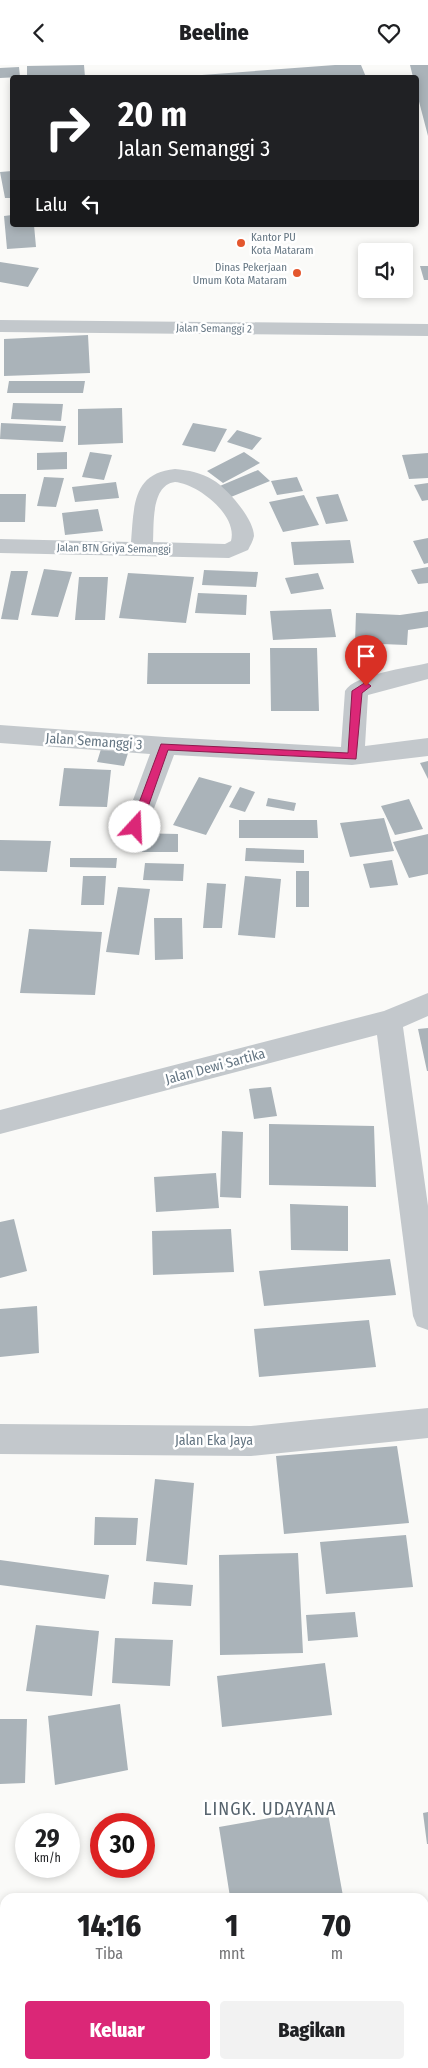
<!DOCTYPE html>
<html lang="id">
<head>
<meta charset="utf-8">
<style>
  :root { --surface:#fff; --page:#f2f2f2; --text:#202124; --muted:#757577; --accent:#db2777 }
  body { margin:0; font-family:"Fira Sans Condensed",sans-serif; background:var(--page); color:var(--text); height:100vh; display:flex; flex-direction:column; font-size:19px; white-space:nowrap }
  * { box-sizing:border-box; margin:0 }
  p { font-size:16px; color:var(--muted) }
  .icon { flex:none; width:28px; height:28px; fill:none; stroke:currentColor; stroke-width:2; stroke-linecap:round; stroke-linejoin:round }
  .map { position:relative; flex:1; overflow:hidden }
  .sheet { position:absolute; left:0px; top:1828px; width:429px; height:176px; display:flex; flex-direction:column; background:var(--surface); border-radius:15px 15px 0 0; box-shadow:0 2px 8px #0003 }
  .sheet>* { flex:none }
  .banner { position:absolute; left:10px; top:10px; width:409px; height:152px; border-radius:5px; box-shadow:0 2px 8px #0003; background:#202124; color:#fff; overflow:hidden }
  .buttons { position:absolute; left:358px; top:178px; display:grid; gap:10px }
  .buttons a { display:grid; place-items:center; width:55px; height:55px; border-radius:5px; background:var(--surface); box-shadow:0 2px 8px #0003; font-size:25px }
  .speed { position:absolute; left:15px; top:1748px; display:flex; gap:10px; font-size:25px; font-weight:700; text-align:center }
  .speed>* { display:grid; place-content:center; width:65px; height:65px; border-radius:50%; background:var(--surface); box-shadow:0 2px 8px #0003; line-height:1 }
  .speed small { font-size:12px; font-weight:400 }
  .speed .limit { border:8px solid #d22; background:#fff; color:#111 }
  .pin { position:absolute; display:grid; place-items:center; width:42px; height:42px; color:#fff; margin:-51px -21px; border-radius:50% 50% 50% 0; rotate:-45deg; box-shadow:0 0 5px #0007 }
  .pin .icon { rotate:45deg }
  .me { position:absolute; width:55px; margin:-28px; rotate:20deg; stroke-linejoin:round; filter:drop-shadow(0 0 4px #0008) }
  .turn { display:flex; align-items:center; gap:18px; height:105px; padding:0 25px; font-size:22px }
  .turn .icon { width:65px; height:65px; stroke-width:2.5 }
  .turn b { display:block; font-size:35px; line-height:42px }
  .then { display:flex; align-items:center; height:48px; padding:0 25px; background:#0003; gap:10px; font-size:19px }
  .eta { display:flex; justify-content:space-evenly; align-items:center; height:85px; text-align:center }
  .eta b { font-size:30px; font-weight:800; line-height:35px }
  .primary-button { display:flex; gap:10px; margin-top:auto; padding:10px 25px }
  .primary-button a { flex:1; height:58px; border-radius:5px; background:var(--accent); color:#fff; font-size:20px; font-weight:800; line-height:58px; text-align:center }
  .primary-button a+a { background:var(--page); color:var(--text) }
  header { display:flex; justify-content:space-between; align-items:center; height:65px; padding:0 25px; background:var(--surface); font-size:22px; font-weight:800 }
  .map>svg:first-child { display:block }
  .building { fill:#aab3b9 }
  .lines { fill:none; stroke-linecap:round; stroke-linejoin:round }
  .street { fill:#c3c8cc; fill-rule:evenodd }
  .route { fill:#db2777; stroke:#8e194d }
  .poi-dot { fill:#e4572e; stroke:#fff; stroke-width:2 }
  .labels { text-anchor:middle; stroke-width:5; stroke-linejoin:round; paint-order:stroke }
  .far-poi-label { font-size:11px; fill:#657683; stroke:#fff; text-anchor:start }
  .far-street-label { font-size:11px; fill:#657683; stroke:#fff }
  .street-label { font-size:14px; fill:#657683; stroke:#fff }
  .near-neighbourhood-label { font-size:18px; letter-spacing:1px; fill:#57646e; stroke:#fff }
</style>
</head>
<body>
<header><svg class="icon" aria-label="back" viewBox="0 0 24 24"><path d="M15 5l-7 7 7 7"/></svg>Beeline<svg class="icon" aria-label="heart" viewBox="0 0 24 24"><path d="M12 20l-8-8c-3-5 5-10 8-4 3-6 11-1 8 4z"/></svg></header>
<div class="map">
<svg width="428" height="2003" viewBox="0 0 428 2003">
  <rect width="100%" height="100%" fill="#fafaf8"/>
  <!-- building -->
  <path class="building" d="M84,0L85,12H27V1Z
    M335,0H361L366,12H203L202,10Z
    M410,0H428V71L416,25V12H413Z
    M19,2L20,12L0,13V3Z
    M12,106V133H5L0,107Z
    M12,150V160H34L36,182L7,184L4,151Z
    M0,197L39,203L28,222L0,217Z
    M420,201H428V215H424Z
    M88,270L90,308L4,311V274Z
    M9,316H85L83,328H7Z
    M13,338L63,339L61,356L11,354Z
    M122,343L123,378L78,380V344Z
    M1,358L66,361L63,377L0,374Z
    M193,358L227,364L215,387L182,380Z
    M237,365L262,373L252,385L227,377Z
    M67,387V404L37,405V388Z
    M90,387L112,390L104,415L82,412Z
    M244,387L260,398L223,418L207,406Z
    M428,388V413L409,414L402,390Z
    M258,405L270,416L226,434L215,423Z
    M44,412L64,413L56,442L37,441Z
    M297,412L303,426L277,430L271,416Z
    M116,417L119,433L75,437L72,422Z
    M428,418V435L422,436L414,420Z
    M0,429H26L25,457H0Z
    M338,429L348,456L326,459L316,432Z
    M304,430L319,460L283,467L269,437Z
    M98,444L103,466L65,470L62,448Z
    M428,473V498L424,499L413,476Z
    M350,475L354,498L294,500L291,477Z
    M428,502V518L418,519L411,505Z
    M44,504L72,507L58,552L31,550Z
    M204,505L258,507L256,522L202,520Z
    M11,506H28L18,555L1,554Z
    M128,508L194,512L186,558L119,553Z
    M318,508L324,524L291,529L285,513Z
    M79,512H108L105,555H75Z
    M198,528L247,530L246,550L195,548Z
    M331,544L336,572L273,575L270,546Z
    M428,546V562L408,565L407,580L355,578L356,548L400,550Z
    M270,583H317L319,646H271Z
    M148,588H250V619H147Z
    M101,684L128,688L124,701L97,697Z
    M428,696V714L420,698Z
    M64,703L111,705L107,742L59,741Z
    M199,712L232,721L206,770L173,760Z
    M240,722L255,727L245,747L229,742Z
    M268,733L296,738L294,746L266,741Z
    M409,734L423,764L395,770L381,741Z
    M384,753L394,786L350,792L340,758Z
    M239,755H317L318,773H239Z
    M133,768L178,769V787H133Z
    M428,769V809L409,813L393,777Z
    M0,775L51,776L47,807L0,806Z
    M246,783L304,785V798L245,796Z
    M70,793H117L116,803L70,802Z
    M392,795L398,820L370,823L363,799Z
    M145,798L184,799L183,816L143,815Z
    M296,806H309V842H296Z
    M83,811H106L104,840H81Z
    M245,811L281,814L275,873L238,870Z
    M207,818L226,819L222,863H203Z
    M118,822L150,824L139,890L106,887Z
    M154,853H182L183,894L155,895Z
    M29,864L102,867L95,930L20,928Z
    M428,963V1006H427L418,964Z
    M271,1022L277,1051L254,1054L249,1024Z
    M269,1059L374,1061L376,1122L269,1120Z
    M222,1066L243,1067L241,1133L220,1132Z
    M216,1108L219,1143L156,1147L154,1112Z
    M290,1139L348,1141V1186L291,1185Z
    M14,1154L27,1206L0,1213V1157Z
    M231,1164L234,1207L153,1210L152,1166Z
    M390,1194L396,1230L264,1241L259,1206Z
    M37,1241L39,1288L0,1292V1244Z
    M369,1255L376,1302L259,1312L254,1264Z
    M397,1381L409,1458L284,1469L276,1391Z
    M155,1414L194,1418L187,1500L146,1496Z
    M95,1452L138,1453L136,1480H94Z
    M406,1470L413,1522L326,1529L320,1477Z
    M298,1488L303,1588L220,1590L219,1490Z
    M0,1495L109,1510L105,1534L0,1520Z
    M154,1517L193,1520L191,1541L152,1539Z
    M355,1547L358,1572L308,1576L306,1550Z
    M36,1560L99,1566L92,1631L26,1626Z
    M115,1573L173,1575L170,1621L112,1618Z
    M325,1598L332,1650L222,1662L217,1611Z
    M120,1639L128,1705L55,1720L48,1651Z
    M0,1654H27L25,1718L0,1719Z
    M327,1743L343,1831L230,1832L219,1762Z
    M428,1747V1779H427L423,1748Z
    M238,1999H294L295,2003H239Z"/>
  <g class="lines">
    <!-- street -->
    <path class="street" d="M0,255L428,259V271L0,267Z
      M175,404C188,405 202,408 213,415C227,423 254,454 254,471C253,476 250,481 248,485L229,493L0,488V474L131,477C134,442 132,408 175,404ZM175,417C198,419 238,450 231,476L225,479L153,477C154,459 151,420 175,417Z
      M428,598V614L368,630L365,681L428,673V691L352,700L174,690L147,762L144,769L135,771L126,769L123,762L150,689L0,678V660L165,672L341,682L345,626C355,609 408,603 428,598Z
      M428,928V951L403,962L428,1141V1265L417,1261L413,1251L377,970L0,1069V1045L384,946Z
      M428,1343V1373L251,1391L0,1389V1359L251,1361Z"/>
  </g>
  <!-- route -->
  <path class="route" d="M366,617L371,621L362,628L356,694L168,685L141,762L139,765H132L130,762L161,679L348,688L352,626Z"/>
  <!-- markers -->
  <g class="poi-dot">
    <circle cx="241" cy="178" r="5"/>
    <circle cx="297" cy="208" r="5"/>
  </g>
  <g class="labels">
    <!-- far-poi labels -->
    <g class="far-poi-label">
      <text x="251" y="176">Kantor PU<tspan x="251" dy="13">Kota Mataram</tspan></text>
      <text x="287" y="206" text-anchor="end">Dinas Pekerjaan<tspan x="287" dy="13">Umum Kota Mataram</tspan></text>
    </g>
    <!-- far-street labels -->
    <g class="far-street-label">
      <text transform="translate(214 263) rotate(1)" y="4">Jalan Semanggi 2</text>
      <text transform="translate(114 483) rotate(1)" y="4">Jalan BTN Griya Semanggi</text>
    </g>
    <!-- street labels -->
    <g class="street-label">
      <text transform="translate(94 676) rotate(4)" y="5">Jalan Semanggi 3</text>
      <text transform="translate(215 1001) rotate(-15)" y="5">Jalan Dewi Sartika</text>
      <text x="214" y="1380">Jalan Eka Jaya</text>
    </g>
    <!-- near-neighbourhood labels -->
    <g class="near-neighbourhood-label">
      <text x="270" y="1750">LINGK. UDAYANA</text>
    </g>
  </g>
</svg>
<div class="buttons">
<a><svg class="icon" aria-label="sound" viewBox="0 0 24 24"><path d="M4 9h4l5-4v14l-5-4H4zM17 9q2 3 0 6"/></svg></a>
</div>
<div class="speed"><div>29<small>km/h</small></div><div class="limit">30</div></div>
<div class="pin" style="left:366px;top:621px;background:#d93025"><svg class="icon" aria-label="arrive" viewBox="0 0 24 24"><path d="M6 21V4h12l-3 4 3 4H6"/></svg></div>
<svg class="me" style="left:135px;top:762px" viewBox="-20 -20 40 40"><circle r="19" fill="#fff"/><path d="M0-13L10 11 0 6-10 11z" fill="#db2777"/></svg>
<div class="banner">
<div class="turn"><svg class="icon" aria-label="right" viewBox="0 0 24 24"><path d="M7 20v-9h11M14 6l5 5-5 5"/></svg><div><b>20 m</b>Jalan Semanggi 3</div></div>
<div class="then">Lalu<svg class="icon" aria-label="left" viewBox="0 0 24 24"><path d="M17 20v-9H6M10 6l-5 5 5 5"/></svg></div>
</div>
<section class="sheet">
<div class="eta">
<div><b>14:16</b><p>Tiba</p></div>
<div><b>1</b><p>mnt</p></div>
<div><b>70</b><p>m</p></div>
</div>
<div class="primary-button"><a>Keluar</a><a>Bagikan</a></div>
</section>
</div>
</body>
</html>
